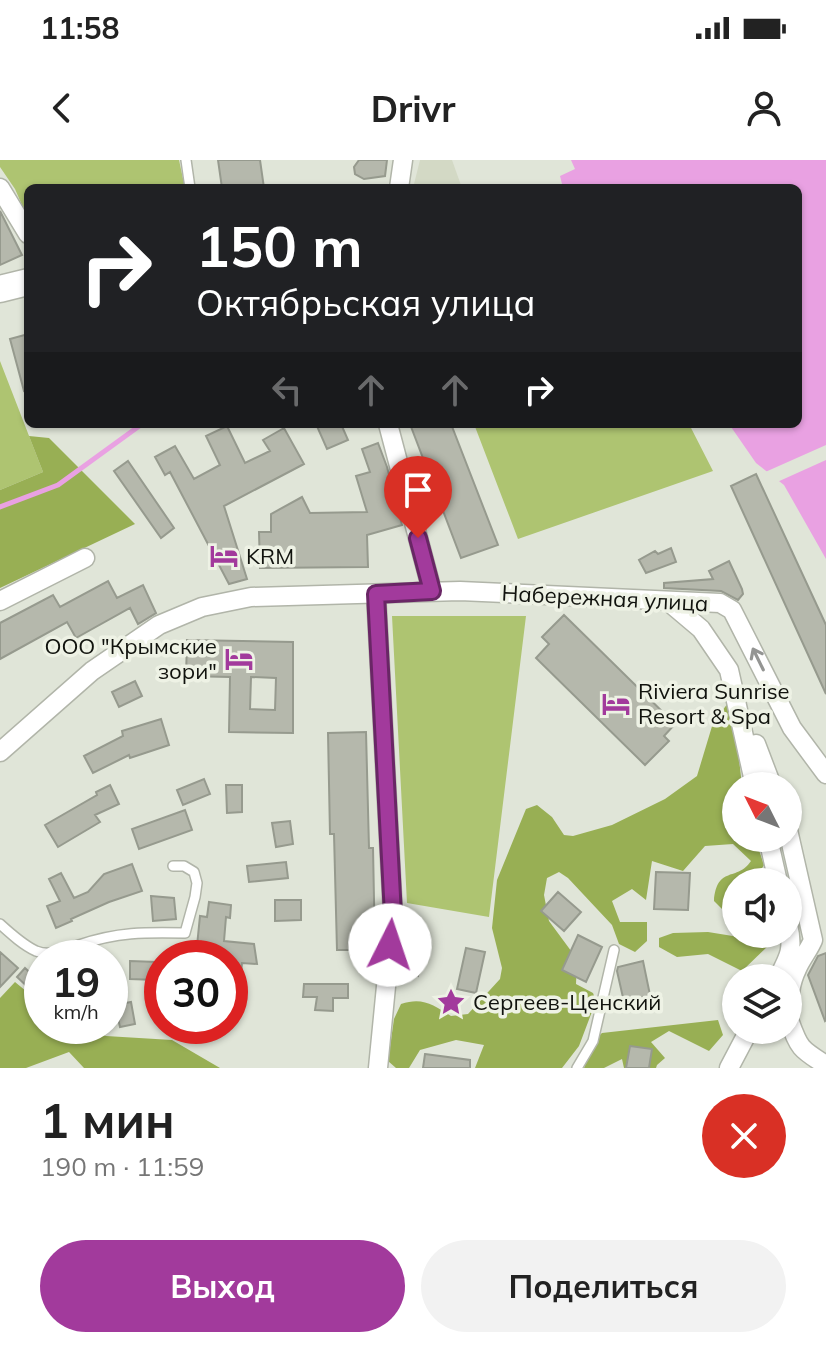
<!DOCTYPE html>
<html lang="ru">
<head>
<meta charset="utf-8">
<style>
  :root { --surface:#fff; --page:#f2f2f2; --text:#222; --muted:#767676; --accent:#a23a9c }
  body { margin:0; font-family:Mulish,sans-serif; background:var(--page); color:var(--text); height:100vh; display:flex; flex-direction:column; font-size:30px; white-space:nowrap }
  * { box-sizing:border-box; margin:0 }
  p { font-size:26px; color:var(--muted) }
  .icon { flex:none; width:44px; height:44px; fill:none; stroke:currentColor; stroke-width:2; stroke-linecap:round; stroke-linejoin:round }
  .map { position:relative; height:908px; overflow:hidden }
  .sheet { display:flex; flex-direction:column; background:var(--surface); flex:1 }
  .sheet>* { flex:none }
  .top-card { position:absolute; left:24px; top:24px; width:778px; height:244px; border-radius:12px; box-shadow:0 2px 6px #0004; background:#202124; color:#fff; overflow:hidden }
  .needle { width:52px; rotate:312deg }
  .fabs { position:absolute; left:722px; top:612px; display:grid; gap:16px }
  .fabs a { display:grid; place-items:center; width:80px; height:80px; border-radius:50%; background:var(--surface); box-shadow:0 2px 6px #0004; font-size:40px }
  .speed { position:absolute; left:24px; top:780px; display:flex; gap:16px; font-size:40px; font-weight:700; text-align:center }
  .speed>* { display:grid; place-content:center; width:104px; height:104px; border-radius:50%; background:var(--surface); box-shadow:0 2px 6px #0004; line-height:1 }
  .speed small { font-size:20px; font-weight:400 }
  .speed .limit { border:12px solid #d22; background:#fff; color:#111 }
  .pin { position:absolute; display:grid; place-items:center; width:68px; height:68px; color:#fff; margin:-82px -34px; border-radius:50% 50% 50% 0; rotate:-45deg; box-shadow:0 0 8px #0007 }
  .pin .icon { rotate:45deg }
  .me { position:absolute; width:88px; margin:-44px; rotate:4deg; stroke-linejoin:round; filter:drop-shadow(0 0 6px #0008) }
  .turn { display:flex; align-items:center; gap:28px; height:168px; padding:0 40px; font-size:36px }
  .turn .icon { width:104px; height:104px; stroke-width:2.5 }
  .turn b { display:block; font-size:56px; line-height:68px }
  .lanes { display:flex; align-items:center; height:76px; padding:0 40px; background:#0003; justify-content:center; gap:40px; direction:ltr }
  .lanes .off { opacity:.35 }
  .round { display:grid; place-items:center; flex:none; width:84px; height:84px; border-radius:42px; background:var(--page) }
  .headline { display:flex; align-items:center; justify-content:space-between; height:136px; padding:0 40px }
  h1 { font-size:48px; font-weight:700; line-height:60px }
  .button { display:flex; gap:16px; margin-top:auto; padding:16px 40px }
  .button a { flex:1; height:92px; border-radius:48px; background:var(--accent); color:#fff; font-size:32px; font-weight:700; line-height:92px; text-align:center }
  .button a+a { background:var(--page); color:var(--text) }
  .status { display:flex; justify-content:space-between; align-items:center; height:56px; padding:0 40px; background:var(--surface); direction:ltr }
  .status svg { height:22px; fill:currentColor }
  header { display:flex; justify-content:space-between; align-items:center; height:104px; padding:0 40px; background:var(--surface); font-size:36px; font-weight:700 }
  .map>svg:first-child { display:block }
  .built { fill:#d3d9c5 }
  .green { fill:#aec471 }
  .forest { fill:#98af54 }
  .water { fill:#e9a1e2 }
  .pier { fill:#e0e5d8 }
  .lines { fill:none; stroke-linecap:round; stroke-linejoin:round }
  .stream { stroke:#e9a1e2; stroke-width:5 }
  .building { fill:#b5b8ac; stroke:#969a8e; stroke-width:2; fill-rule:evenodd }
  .lane-casing { stroke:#b1b5a9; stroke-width:12 }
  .street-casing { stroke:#b1b5a9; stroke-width:21 }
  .secondary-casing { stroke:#b1b5a9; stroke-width:29 }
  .lane { stroke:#fff; stroke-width:9 }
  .street { stroke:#fff; stroke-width:18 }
  .secondary { stroke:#fff; stroke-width:26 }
  .oneway { stroke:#949593 }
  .route-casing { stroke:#692665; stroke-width:20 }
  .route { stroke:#a23a9c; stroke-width:14 }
  .labels { text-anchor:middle; stroke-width:7; stroke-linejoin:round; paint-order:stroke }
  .poi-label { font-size:22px; fill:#11130e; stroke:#eef2e5; text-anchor:start }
  .street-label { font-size:22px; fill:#11130e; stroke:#eef2e5 }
</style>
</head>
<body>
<div class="status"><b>11:58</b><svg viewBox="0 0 49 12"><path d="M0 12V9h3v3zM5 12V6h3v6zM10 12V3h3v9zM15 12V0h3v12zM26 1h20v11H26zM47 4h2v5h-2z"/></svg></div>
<header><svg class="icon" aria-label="back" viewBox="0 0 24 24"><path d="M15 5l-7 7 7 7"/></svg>Drivr<svg class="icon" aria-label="person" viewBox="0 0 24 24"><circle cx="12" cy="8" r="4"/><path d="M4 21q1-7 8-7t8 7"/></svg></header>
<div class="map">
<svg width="826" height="908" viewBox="0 0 826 908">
  <rect width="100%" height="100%" fill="#e0e5d8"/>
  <!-- built -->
  <path class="built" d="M420,0H452L462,28H413Z"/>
  <!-- green -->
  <path class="green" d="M0,0H179L185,28H28V59L15,29L0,7Z
    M0,201L43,312L0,330Z
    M474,264H623L627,266L632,264H689L713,311L518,379Z
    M392,456H526L489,757L407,743Z"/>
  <!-- forest -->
  <path class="forest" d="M29,276L49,278L135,364L0,428V330L43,312Z
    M728,543L734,553L742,626H736V678H755L764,705L757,716L763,722H736V750L722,749L714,741C717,705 737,722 751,701L733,684L705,686L683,711L652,701L646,740L632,729L612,741L620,762H647V781L635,792L619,784L612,765L568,718L559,712L547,718L544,735L549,761L577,799L576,824L593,833L596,841L579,886L562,908H475L484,885L456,880L420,890L409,908H396L388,901L394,859L401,844C423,837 433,845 451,856L468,854L500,819L502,808L492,768L497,720L526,649L537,645L552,657L564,675L573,676L612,665L665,639L697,616L713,563Z
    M708,772L745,778L758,774H770V784L742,811L708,794L677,797L659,787V778L673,773Z
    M15,822L32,836L42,826V866H87L93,871L106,876L172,880L220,908H84L69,892L26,908H0V838Z
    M718,860L723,875L709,891L669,871L651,882L665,898L657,905L656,908H624L622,899L604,908H584L593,881L602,873Z"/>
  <!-- water -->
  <path class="water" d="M571,0H826V399L784,325L756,303L729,264H798V28H563L560,16L575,9Z"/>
  <!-- pier -->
  <path class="pier" d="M826,285V300L775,323L763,313Z"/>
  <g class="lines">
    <!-- stream -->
    <path class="stream" d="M0,347L58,325L142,264"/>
  </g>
  <!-- building -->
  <path class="building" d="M218,0H260L264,28H222Z
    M359,0H387L385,16L364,19L355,14L354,7Z
    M0,51L22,95L0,105Z
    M28,174V230L24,231L10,179Z
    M316,264H341L348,280L327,289Z
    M410,264H451L498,385L461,398Z
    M227,266L245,303L270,291L263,280L284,268L304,304L224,346L247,419L229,424L170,312L165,315L155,297L175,286L194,319L220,305L206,276Z
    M378,283L387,307L402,365L367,375L368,407L260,408L259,372H271V354L302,337L310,353L367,352L356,316L370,312L362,289Z
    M128,301L174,368L161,378L114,311Z
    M756,314L826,465V534L731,326Z
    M671,388L676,402L646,413L639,400L655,391L658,394Z
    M729,401L742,429L743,434L738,440L721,431L664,428V423L713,419L709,411Z
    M108,421L117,438L143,425L156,453L138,464L130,448L76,478L67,462L0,499V463L53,435L60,447Z
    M564,455L675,564L664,576L669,581L645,605L536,498L549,484L542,477Z
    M187,480L293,482V573L229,572L230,517L186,516ZM251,517L276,518L275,550L250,549Z
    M135,521L142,536L119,547L112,532Z
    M161,559L169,585L130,598L129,595L93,613L84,596L123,576L122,571Z
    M366,572L369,688H373L375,790H337L334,674H330L328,573Z
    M204,619L210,634L183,645L177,630Z
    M110,625L119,644L95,655L100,662L58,687L45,665L97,635L96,632Z
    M226,625H242V652L227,653Z
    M185,650L192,670L139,689L132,669Z
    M290,661L293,684L276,687L272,663Z
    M286,702L288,718L249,722L247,706Z
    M132,704L142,731L109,742L71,759L72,761L56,768L47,746L60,741L49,719L61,713L74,738L88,732L104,714Z
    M656,712L690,713L688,750L654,749Z
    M558,732L581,752L564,771L541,751Z
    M151,736L174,738L176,759L153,761Z
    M275,740H301V760L275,761Z
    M209,742L231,745L230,758L226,757L224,781L254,784L257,804L242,803L241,814H230V798L196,796L200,756L207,757Z
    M578,775L602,787L586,822L562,810Z
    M466,788L485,792L476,833L457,829Z
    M0,792L18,808L0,827Z
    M826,793V860L825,861L808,815L818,796Z
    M408,797L421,799L418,816L405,813Z
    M130,801L157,802L156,820L130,819Z
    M643,801L650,835L624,842L617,811L618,807Z
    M25,808L40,822L32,831L17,817Z
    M304,824H348V838H333V851L315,850L317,837H303Z
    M131,842L135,864L120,867L115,845Z
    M630,886L652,889L649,908H626Z
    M425,894L470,900V908H423Z"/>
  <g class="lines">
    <defs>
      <path id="lane" d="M186,0L190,28
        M0,764C11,774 23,785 36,791C51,797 64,790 79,785C117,772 145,772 185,773L195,737L197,723L194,712L184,706H173
        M577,908L593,881L614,790"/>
      <path id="street" d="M0,28L28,74
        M399,28L403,0
        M388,264L432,431
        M376,434L393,755L378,908
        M0,441L85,398
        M669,442L701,469L729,510L755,626
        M756,584L772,626
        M0,592L92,511L159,465L202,447L251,437L460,431L720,443L732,450L792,568L826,614
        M788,670L813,780C809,790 801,799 797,809C790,823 789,838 788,854
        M768,678L778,722
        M778,818C789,797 794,789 788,765
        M788,857C799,887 798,888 826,905
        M729,908L749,870"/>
      <path id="secondary" d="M0,129L28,122"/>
    </defs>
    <!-- lane casing -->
    <use href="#lane" class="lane-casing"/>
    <!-- street casing -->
    <use href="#street" class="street-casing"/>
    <!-- secondary casing -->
    <use href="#secondary" class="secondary-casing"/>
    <!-- lane -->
    <use href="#lane" class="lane"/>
    <!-- street -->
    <use href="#street" class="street"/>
    <!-- secondary -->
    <use href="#secondary" class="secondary"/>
  </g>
  <!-- one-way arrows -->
  <defs><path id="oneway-shaft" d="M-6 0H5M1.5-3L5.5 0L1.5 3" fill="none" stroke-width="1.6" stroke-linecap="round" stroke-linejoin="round" transform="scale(2)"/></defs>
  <use class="oneway" href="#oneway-shaft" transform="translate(758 499) rotate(-116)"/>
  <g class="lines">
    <defs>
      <path id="route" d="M390,785L393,755L376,434L432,431L418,378"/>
    </defs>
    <!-- route casing -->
    <use href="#route" class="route-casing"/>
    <!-- route -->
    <use href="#route" class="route"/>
  </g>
  <!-- icons -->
  <defs>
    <symbol id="hotel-bare" viewBox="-9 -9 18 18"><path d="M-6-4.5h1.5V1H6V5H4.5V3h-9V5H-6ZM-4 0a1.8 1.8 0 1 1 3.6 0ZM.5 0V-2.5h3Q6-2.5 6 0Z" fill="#a23a9c" stroke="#eef2e5" stroke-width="2.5" paint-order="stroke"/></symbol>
    <symbol id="sight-bare" viewBox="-9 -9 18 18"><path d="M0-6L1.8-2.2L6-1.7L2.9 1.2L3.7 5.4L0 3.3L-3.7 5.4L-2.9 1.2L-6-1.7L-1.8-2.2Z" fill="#a23a9c" stroke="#eef2e5" stroke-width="2.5" paint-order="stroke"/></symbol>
  </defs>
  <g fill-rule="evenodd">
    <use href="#hotel-bare" x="204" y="376" width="40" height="40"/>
    <use href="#hotel-bare" x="219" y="479" width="40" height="40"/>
    <use href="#hotel-bare" x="596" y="524" width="40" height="40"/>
    <use href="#sight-bare" x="431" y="822" width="40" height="40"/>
  </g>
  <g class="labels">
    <!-- poi labels -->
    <g class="poi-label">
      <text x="246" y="404">KRM</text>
      <text x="217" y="494" text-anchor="end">ООО "Крымские<tspan x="217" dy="25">зори"</tspan></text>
      <text x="638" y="539">Riviera Sunrise<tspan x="638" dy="25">Resort &amp; Spa</tspan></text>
      <text x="473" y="850">Сергеев-Ценский</text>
    </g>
    <!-- street labels -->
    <g class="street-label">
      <text transform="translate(605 438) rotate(3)" y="8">Набережная улица</text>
    </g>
  </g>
</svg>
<div class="fabs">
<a><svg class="needle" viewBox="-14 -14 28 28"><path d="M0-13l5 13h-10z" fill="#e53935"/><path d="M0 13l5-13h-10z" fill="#767676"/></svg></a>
<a><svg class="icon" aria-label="sound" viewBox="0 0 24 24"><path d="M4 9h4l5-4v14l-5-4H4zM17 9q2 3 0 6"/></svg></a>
<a><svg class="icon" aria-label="layers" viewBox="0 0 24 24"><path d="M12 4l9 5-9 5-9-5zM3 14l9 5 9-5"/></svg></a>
</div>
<div class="speed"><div>19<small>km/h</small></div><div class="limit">30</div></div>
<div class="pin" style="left:418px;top:378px;background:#d93025"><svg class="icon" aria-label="arrive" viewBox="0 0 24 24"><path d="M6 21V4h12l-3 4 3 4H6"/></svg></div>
<svg class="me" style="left:390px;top:785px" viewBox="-20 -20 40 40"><circle r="19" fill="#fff"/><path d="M0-13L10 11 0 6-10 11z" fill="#a23a9c"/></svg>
<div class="top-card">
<div class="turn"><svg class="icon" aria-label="right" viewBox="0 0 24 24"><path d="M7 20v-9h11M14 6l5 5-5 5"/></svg><div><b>150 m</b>Октябрьская улица</div></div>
<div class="lanes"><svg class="icon off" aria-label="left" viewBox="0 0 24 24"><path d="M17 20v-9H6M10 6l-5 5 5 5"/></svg><svg class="icon off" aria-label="ahead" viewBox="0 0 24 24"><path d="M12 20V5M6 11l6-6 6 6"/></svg><svg class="icon off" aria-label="ahead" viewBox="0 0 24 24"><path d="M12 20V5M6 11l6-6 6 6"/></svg><svg class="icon" aria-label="right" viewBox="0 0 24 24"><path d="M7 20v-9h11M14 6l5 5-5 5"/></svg></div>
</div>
</div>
<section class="sheet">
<div class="headline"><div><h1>1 мин</h1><p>190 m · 11:59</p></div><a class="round" style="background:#d93025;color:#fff"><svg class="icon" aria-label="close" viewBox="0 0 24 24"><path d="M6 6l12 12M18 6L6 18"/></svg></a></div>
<div class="button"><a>Выход</a><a>Поделиться</a></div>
</section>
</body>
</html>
